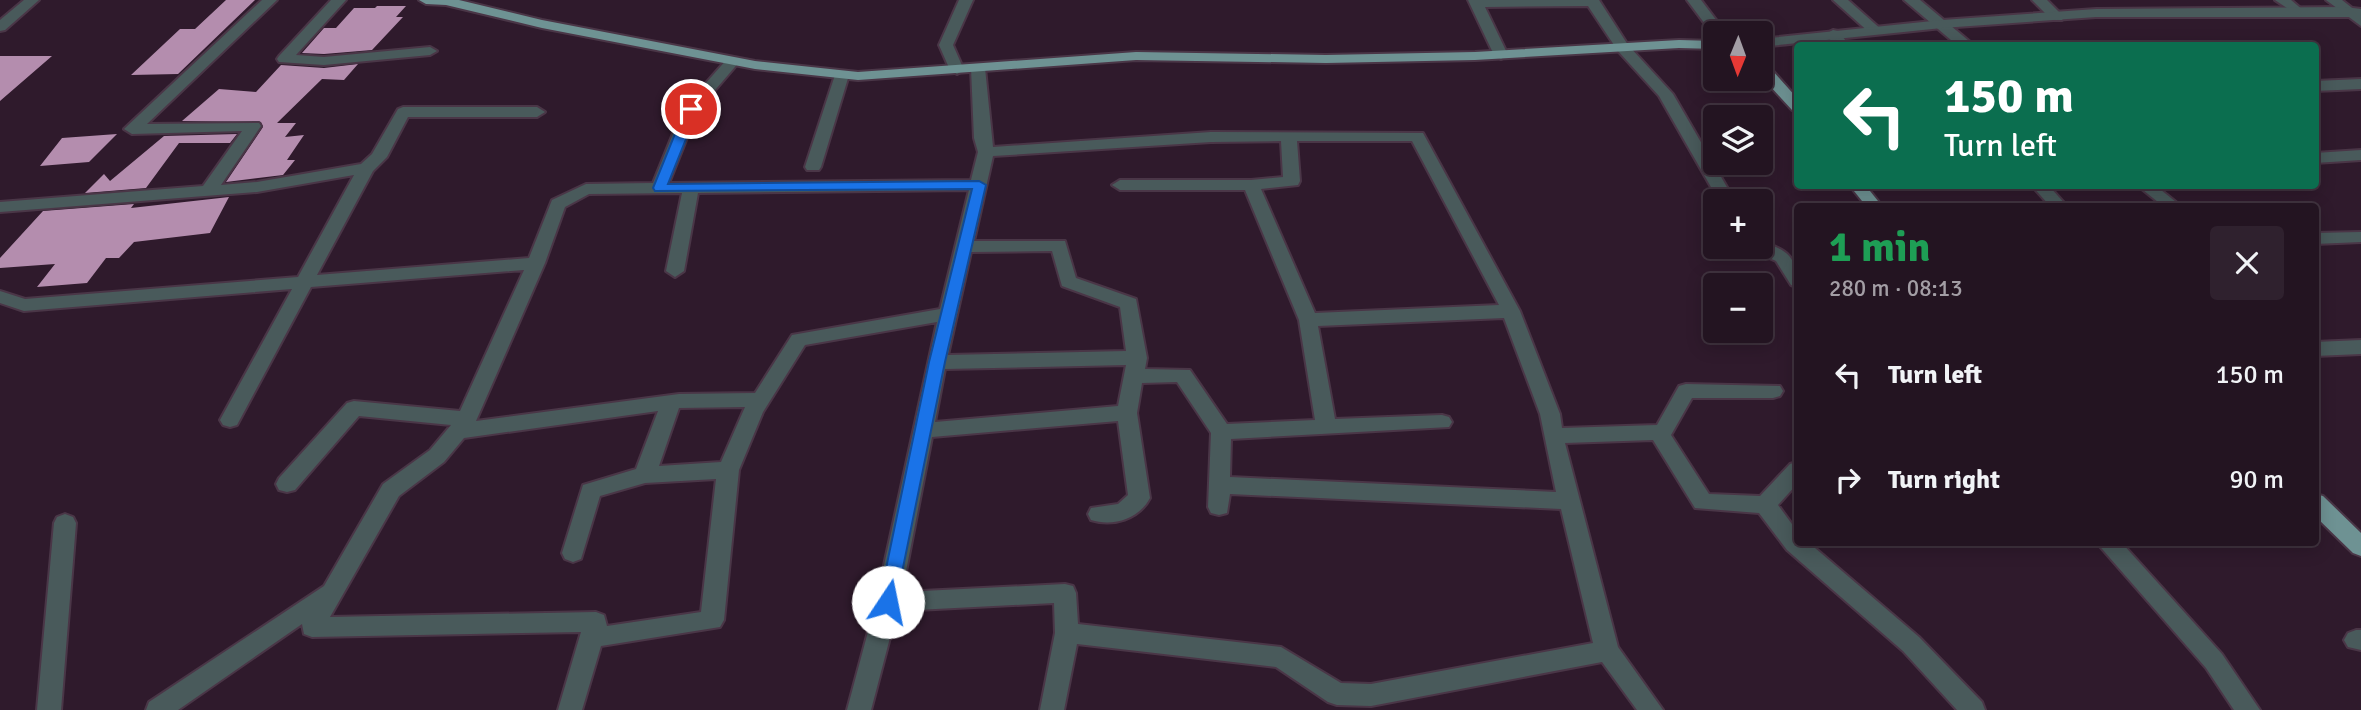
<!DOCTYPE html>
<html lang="en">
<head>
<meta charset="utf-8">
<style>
  :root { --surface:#231421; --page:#2f212e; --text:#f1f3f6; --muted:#a39ea5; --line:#40333f }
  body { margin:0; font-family:Signika,sans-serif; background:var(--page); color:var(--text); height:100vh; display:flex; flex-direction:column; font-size:26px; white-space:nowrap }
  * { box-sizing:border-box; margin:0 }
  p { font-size:23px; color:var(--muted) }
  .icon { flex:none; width:38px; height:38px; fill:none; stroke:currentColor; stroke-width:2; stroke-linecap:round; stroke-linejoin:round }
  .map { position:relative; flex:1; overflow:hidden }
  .sheet { position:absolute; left:1794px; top:203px; width:525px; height:343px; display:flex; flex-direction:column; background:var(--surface); border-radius:7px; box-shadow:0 4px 18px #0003,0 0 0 2px var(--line) }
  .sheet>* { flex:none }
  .guide { position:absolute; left:1794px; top:42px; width:525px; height:147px; border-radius:7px; box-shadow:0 4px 18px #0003,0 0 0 2px var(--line); background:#0b6e4f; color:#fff; overflow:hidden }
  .needle { width:46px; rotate:181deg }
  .controls { position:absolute; left:1703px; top:21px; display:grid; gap:14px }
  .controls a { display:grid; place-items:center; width:70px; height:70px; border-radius:7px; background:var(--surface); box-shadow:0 4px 18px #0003,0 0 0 2px var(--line); font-size:35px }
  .pin { position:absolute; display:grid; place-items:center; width:60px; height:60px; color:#fff; margin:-30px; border:4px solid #fff; border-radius:50%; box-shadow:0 2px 7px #0007 }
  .me { position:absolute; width:77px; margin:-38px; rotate:11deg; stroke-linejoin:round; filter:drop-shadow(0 0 5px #0008) }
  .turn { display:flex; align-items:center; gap:24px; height:147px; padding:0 35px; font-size:32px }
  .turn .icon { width:91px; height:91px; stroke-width:2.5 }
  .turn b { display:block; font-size:49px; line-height:60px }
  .round { display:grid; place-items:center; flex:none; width:74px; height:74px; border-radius:7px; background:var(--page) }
  .head { display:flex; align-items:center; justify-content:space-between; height:119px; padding:0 35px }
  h1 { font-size:42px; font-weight:800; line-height:52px; color:#1e9e55 }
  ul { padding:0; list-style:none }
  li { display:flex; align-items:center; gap:21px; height:105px; padding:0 35px }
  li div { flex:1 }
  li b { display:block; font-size:26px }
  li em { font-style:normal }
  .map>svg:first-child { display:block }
  .building { fill:#b48dae }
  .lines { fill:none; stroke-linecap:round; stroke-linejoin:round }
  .minor-casing { stroke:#4a3647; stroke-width:4 }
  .tertiary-casing { stroke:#4a3647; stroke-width:4 }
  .primary-casing { stroke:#4a3647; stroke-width:4 }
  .minor { fill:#495a5b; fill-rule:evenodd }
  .tertiary { fill:#495a5b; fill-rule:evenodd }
  .primary { fill:#6e9293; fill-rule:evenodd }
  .route { fill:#1a73e8; stroke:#114b97; stroke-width:2 }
</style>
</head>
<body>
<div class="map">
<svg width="2361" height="710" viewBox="0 0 2361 710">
  <rect width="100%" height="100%" fill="#2f1a2c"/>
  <!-- building -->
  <path class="building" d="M226,0H255L178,74L131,75L180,29H195Z
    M377,6H406L396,17H403L372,50L324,54L302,53L324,28H336L354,8H375Z
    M0,56H52L0,101Z
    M358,64L344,80L322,79L277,123H296L285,137L304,135L287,160H295L283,175L226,182L263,127L261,122L182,121L219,89L256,92L281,65L324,68Z
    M117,134L89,162L40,166L62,138Z
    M237,134L230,143H179L146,188L85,193L104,174L110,181L164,136Z
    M229,197L210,233L134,242L119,258H106L87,283L37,287L55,264L0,268V258L43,211L134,204L131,208Z"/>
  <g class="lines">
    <defs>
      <path id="minor" d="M24,0H39L5,30L0,31V20Z
        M262,0H277L147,124L259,123L261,126L221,185L257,182L361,164L372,154L398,109L403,107H537L545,112L537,117H408L387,157L373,171L317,275L529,258L552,200L586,184L653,183L683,109L728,58L733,57L740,61L698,110L669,183L971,180L978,152L974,138L971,68L978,64L985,68L993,147L1211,132L1423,133L1520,311L1560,414L1562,428L1657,425L1679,386L1686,384L1780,386L1783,391L1780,396L1773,398H1692L1671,435L1709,494L1760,496L1790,464L1797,462V484L1778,505L1797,531V542H1808L1919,637L1982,702L1985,710H1957L1903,651L1787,550L1759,513L1695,508L1653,440L1565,443L1618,647L1663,710H1637L1602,662L1371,706L1337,705L1328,702L1276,667L1077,644L1064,710H1040L1055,633L1054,603L897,611L871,710H847L876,602L937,322L805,345L763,412L739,470L724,620L720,627L601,646L582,710H558L581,632L312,637L304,634L302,624L178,710H146L149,702L324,586L383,484L430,450L451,425L359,416L295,490L287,492L279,490L276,484L279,478L347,403L354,401L460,411L524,270L311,287L237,425L230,427L223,425L220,420L292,289L24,311L0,303V291L25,299L298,277L354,175L257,192L0,212V202L203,186L242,131L132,134L124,129ZM1281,141L1283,177L1251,180H1120L1112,185L1120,190H1245L1299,320L1315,420L1227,424L1190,370L1145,369L1147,358L1136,299L1076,278L1065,241H974L993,156L1211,142ZM1297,141H1412L1499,305L1315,313L1261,189L1298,185L1300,181ZM969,190L940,309L792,335L755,393L679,394L476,421L545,263L565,207L589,194L682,193L666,271L675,277L684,271L698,193ZM1052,251L1062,286L1120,307L1126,351L948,355L971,252ZM1504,318L1540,414L1556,492L1230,477L1231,439L1449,427L1452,422L1449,417L1442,415L1335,419L1318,326ZM1126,365L1118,406L935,422L945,369ZM1177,382L1211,433L1208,507L1211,513L1219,515L1227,513L1230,494L1561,509L1593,643L1371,684L1341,683L1281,647L1078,624L1076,593L1073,586L1065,584L902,592L932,437L1118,421L1128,495L1118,504L1091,508L1088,514L1091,520C1113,527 1139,519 1150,498L1137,413L1142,383ZM745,407L721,462L659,466L679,408ZM658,411L636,469L583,485L562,553L565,559L573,562L581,559L600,496L645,483L716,479L701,612L607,626L604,615L596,612L330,617L399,496L444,462L464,438Z
        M331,0H346L296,55L324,57L430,47L437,51L430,55L324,65L279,62L277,59L279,56Z
        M959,0H973L953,45L964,70L957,74L950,70L939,45Z
        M1468,0H1599L1628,45L1673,94L1735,201H1719L1659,96L1618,51L1588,6L1485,7L1508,55L1501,59L1494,55Z
        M1833,0H1848L1883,31L1881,34H1871Z
        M1904,0H1920L1975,46H1958Z
        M2032,0H2047L2064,17L2062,20H2052Z
        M2275,0H2291L2304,11L2297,15Z
        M2326,0H2342L2361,15V26Z
        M1833,30L1838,31L1850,46H1835L1826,34Z
        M842,71L849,75L821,167L819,170H807L805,167L835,75Z
        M2361,79V89L2315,91V81Z
        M2361,150V160L2315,163V153Z
        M2032,186H2049L2067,206H2050Z
        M2138,186H2156L2181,206H2163Z
        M2361,232V242L2315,244V233Z
        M1760,242C1789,249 1797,258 1797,287L1791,285L1776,261L1754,251L1751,247H1760Z
        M2361,340V354L2315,356V342Z
        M65,514L73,517L76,523L61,710H37L54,523L57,517Z
        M2096,542H2121L2222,654L2260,710H2234L2206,668Z
        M2356,630H2361V650L2348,647L2344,640L2348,633Z"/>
      <path id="tertiary" d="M1687,0H1701L1726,33H1715L1714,36Z
        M2345,7L2361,9V17H2096L1942,28L1760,47V39L1942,20L2096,9Z"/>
      <path id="primary" d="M419,0H459L542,20L755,61L858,72L1136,52L1326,55L1475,52L1679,40L1715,41V49L1679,48L1475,60L1326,63L1136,60L858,80L755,69L542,28L446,5L426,4Z
        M1760,61L1765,62L1797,98V112L1792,110L1760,75Z
        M1850,186H1866L1882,206H1866Z
        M2315,494L2323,496L2361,533V556L2353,553L2315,516Z"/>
    </defs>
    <!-- minor casing -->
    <use href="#minor" class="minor-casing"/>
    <!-- tertiary casing -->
    <use href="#tertiary" class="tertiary-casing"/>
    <!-- primary casing -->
    <use href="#primary" class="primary-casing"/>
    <!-- minor -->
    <use href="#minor" class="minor"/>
    <!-- tertiary -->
    <use href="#tertiary" class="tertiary"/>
    <!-- primary -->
    <use href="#primary" class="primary"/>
  </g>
  <!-- route -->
  <path class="route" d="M691,105L698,109L668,184L979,181L986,185L945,362L895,607L888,610L881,607L879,602L929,362L972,189L655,191L653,188L685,109Z"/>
</svg>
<div class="controls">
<a><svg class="needle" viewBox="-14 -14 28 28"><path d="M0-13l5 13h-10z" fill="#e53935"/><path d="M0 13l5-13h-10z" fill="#a39ea5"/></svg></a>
<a><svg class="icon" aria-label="layers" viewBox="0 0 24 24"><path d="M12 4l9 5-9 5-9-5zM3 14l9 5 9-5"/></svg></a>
<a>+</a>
<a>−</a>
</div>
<div class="pin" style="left:691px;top:109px;background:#d93025"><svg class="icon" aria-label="arrive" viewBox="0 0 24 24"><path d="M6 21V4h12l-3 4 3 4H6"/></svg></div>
<svg class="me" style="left:888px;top:602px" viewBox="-20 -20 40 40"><circle r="19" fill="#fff"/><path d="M0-13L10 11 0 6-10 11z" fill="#1a73e8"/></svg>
<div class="guide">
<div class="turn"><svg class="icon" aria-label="left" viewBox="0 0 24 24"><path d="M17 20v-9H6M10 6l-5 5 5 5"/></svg><div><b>150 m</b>Turn left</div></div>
</div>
<section class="sheet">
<div class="head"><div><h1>1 min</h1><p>280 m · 08:13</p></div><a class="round"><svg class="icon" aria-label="close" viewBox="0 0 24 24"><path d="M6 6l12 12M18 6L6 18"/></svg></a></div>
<ul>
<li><svg class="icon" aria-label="left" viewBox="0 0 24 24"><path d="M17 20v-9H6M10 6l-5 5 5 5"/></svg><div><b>Turn left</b></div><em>150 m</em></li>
<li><svg class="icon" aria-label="right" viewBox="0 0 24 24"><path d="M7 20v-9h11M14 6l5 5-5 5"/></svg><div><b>Turn right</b></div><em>90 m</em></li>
</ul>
</section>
</div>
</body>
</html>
